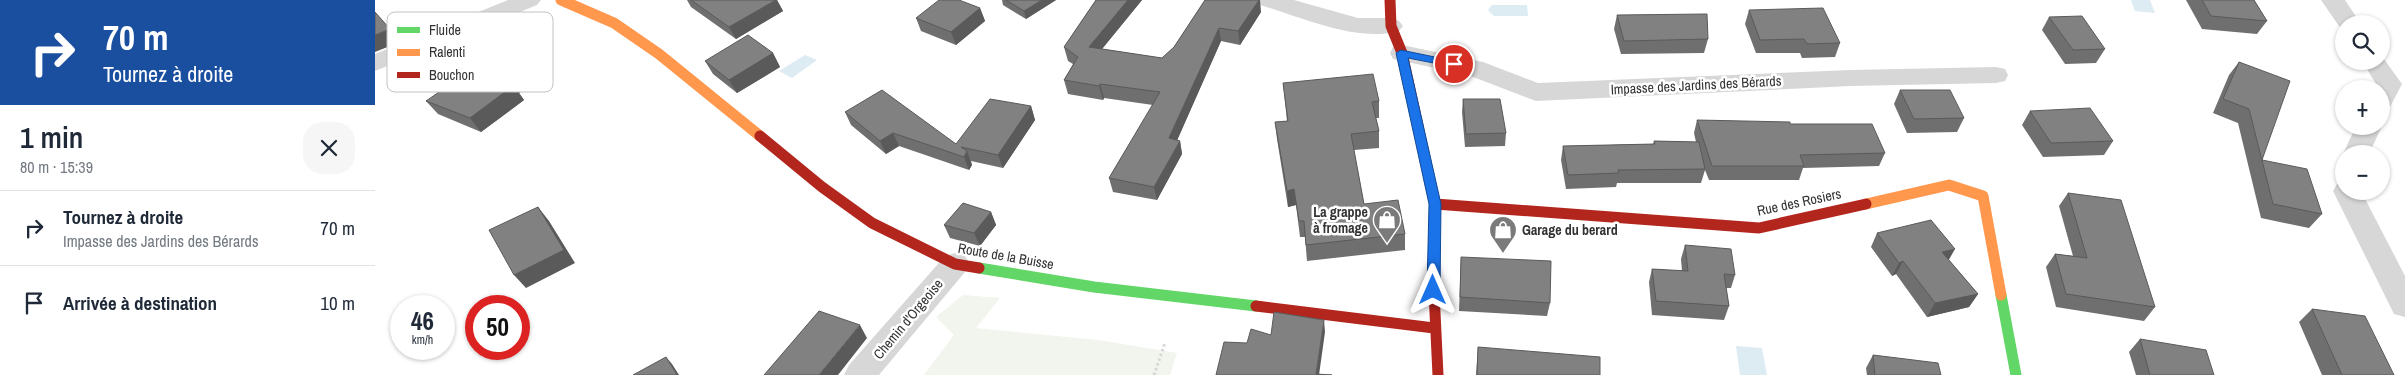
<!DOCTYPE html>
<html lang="fr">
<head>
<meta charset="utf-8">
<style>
  :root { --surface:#fff; --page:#f6f6f7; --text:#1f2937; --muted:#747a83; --line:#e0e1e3 }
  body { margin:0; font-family:"Archivo Narrow",sans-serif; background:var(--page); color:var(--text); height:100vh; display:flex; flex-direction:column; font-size:19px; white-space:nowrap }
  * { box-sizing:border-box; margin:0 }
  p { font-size:16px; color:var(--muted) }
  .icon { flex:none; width:28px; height:28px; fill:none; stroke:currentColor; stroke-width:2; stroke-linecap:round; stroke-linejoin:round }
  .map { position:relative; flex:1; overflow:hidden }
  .sheet { display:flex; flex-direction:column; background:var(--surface); width:375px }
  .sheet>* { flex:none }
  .top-card { background:#1a4fa0; color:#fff; overflow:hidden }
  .buttons { position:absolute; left:1960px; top:15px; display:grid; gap:10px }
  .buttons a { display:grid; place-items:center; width:55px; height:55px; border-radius:50%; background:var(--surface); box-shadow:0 1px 4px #0004; font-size:25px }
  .speed { position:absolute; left:15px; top:295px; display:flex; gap:10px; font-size:25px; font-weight:700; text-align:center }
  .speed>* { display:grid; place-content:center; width:65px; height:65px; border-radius:50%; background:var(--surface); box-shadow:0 1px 4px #0004; line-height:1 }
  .speed small { font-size:12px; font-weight:400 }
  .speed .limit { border:8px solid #d22; background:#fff; color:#111 }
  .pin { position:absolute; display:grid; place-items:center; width:42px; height:42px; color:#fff; margin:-21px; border:2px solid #fff; border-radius:50%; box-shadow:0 1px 5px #0007 }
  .me { position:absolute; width:55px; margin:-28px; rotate:0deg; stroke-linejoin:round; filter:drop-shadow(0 0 4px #0008) }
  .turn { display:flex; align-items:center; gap:18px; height:105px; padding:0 20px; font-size:22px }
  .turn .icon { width:65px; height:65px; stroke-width:2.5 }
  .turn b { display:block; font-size:35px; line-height:42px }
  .round { display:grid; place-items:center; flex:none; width:52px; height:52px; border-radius:20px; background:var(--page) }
  .overview { display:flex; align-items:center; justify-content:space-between; height:85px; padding:0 20px }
  h1 { font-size:30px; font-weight:600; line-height:38px }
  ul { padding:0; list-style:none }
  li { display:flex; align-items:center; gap:15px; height:75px; padding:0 20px; border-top:1px solid var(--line) }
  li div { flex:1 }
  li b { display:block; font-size:19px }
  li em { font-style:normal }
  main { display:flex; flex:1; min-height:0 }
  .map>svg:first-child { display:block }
  .green { fill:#f1f5ed }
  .water { fill:#ddebf3 }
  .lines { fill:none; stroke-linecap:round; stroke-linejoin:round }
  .path { stroke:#d6d6d6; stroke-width:3; stroke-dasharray:2.5 2.5; stroke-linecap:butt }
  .street { fill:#d7d7d7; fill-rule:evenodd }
  .fast { stroke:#63d668; stroke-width:11 }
  .slow { stroke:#ff974d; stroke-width:11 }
  .jam { stroke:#b3261e; stroke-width:11 }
  .wall { fill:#6f6f6f }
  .shaded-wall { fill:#5a5a5a }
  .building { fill:#818181; stroke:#5a5a5a }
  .route { fill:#1a73e8; stroke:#114b97 }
  .labels { text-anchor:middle; stroke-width:5; stroke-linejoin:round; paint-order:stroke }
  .street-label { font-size:14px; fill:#333; stroke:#fff }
  .poi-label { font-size:14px; font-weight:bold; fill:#333; stroke:#fff; text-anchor:end }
  .key { fill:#fff; stroke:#c2c2c2; stroke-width:1 }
  .key-label { font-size:14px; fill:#333 }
</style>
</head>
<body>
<main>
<section class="sheet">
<div class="top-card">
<div class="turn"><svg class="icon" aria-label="right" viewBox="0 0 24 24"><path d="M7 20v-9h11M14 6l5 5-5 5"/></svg><div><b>70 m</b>Tournez à droite</div></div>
</div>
<div class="overview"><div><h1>1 min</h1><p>80 m · 15:39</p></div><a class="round"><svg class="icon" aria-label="close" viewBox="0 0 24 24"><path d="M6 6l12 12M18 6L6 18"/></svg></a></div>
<ul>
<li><svg class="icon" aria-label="right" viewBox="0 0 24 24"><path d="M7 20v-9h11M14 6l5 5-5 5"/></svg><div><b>Tournez à droite</b><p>Impasse des Jardins des Bérards</p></div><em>70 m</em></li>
<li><svg class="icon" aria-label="arrive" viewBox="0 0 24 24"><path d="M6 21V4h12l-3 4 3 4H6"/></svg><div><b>Arrivée à destination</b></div><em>10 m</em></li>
</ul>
</section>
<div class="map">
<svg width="2030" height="375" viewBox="0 0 2030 375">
  <rect width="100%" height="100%" fill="#fff"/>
  <!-- green -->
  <path class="green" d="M588,295L625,298L601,328L723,340L802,353L795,375H549L579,335L561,317Z"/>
  <!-- water -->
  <path class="water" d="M1756,0H1775L1780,13L1760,11Z
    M1117,5H1152L1153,16H1119L1113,10Z
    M430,55L442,60L417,78L404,71Z
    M1361,346L1387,348L1392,375H1365Z"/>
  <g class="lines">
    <!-- path -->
    <path class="path" d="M779,375L790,343"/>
    <!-- street -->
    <path class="street" d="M133,0H166L162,5L0,71V54Z
      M881,0H919L983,18H1016L1024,21L1028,26L1024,31C982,43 926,17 885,5Z
      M1946,0H1970L1986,24H1969V30L1966,29Z
      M1027,45L1108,62L1163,83L1476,70L1621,67L1630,69L1633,75L1630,81L1621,83L1476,86L1161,101L1093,75L1018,59L1015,53L1018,47Z
      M2006,55L2027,84L2015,107L2006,110V89H1999L2001,84L1987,61H2006Z
      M2006,125L2007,126L1994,154H1969V156L1968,154L1981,126Z
      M1969,182V191H1986L2030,276V317L2019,314L1958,191L1962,184Z
      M580,253L590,256L595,264L590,272L504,375H469L474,365L570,256Z"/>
    <!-- fast -->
    <path class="fast" d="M604,268L719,287L881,306
      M1626,295L1641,375"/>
    <!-- slow -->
    <path class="slow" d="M186,0L239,23L284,54L385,136
      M1491,204L1574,185L1608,196L1626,295"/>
    <!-- jam -->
    <path class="jam" d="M1015,0L1016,26L1027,53L1060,204L1058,271L1063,375
      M385,136L447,187L497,223L580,264L604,268
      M1060,204L1384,228L1491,204
      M881,306L1059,328"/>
  </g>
  <!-- wall -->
  <path class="wall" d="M312,0H402L408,11L361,39L316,7Z
    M627,0H681L651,19L628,5Z
    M721,0H767L727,49L787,58L799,47L830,0L886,12L865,45L846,41L802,140L805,141L807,154L782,200L738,192L734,178L778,105L729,98L728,100L693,94L689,80L698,64L693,61L689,47Z
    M1811,0H1879L1892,21L1882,34L1827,29Z
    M605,8L610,21L581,45L546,31L541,18Z
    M1374,10L1465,43L1460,57L1427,58L1425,53H1381L1370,24Z
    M1242,15L1333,39L1329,53L1246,54L1239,29Z
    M1674,17L1730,49L1721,63L1690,64L1667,30Z
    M398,53L405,67L362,93L338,74L330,61Z
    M1864,62L1887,160L1947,214L1934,228L1886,218L1863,123L1838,113L1854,75Z
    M146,70L156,84L144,93L149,100L106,132L63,114L51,101Z
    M908,83L1004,101V118H1001L1004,131V148L979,150L989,204L1030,234V250L932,261L930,237H925L921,205L913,207L902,139L900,122L912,121Z
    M1525,90L1589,118L1582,132L1532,133L1519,104Z
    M1088,99L1131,133L1130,146L1090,147L1087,112Z
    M656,106L660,120L628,168L596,161L597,165L594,170L524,146L511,154L476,125L470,112L581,144Z
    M1655,111L1738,141L1729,155L1668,157L1647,125Z
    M1322,120L1415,124L1510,153L1504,166L1428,168L1424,180H1334L1330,170L1326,183H1242L1241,187L1191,189L1186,160L1188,146L1278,144L1279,141L1321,142L1319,133Z
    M1693,193L1780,307L1769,321L1681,307L1671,267L1680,254L1698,256L1684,206Z
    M616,212L621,225L605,246L575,238L569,225Z
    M1502,233L1574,260L1603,294L1594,307L1552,317L1521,274L1517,276L1496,247Z
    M1310,245L1360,275L1356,288H1351L1354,306L1349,320L1277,315L1274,282L1277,269L1307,271L1306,259Z
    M1086,257L1175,303L1172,316L1084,311Z
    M1937,309L2019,375H1947L1924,322Z
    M1765,339L1839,375H1761L1754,352Z
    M1103,347L1225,375H1101Z
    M1498,355L1566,375H1492L1491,368Z"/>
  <!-- shaded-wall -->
  <path class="shaded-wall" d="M401,0H402L408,11L361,39L354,27Z
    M667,0H681L651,19L649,11Z
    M753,0H767L718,60L714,47Z
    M884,0H885L886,12L865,45L863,31Z
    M605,8L610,21L581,45L576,32Z
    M844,28L846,41L797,152L794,138Z
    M15,29L25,42L0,52V35Z
    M398,53L405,67L362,93L354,80Z
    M146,70L156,84L144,93L149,100L106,132L95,118L128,83Z
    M725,84L729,98L728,100L724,86Z
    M656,106L660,120L628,168L623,155Z
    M518,133L524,146L511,154L505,141Z
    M805,141L807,154L782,200L779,187Z
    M592,151L597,165L594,170L589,157Z
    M919,189L921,205L913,207L912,191Z
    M163,207L174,221L200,263L151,288L139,275Z
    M616,212L621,225L605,246L599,233Z
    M1580,249L1572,263L1567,252Z
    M1528,261L1521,274L1517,276L1524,263Z
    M1603,294L1594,307L1552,317L1560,303Z
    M949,320L950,332L944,375L941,374Z
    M485,325L492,338L463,375H444Z
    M291,357L297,364L304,375H302Z"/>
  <!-- building -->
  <path class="building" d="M316,0H401L354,27Z
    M564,0H584L605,8L576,32L541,18Z
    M631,0H667L649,11Z
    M721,0H753L714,47L787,58L799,47L830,0H884L863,31L844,28L794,138L805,141L779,187L734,178L785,92L725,84L724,86L689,80L703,57L689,47Z
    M1827,0H1879L1892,21L1836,16Z
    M1448,8L1465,43L1432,44L1429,39L1385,40L1374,10Z
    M0,12L15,29L0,35Z
    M1332,14L1333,39L1249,41L1242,15Z
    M1707,16L1730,49L1698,50L1674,17Z
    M373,35L398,53L354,80L330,61Z
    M112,59L146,70L128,83L138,86L95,118L51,101Z
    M1864,62L1915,81L1887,160L1932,169L1947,214L1898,204L1874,109L1848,99Z
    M998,74L1004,101L997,102L1004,131L976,134L989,204L1023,200L1030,234L931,245L929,221H924L919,189L912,191L900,122L913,121L908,83Z
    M507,90L581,144L615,99L656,106L623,155L586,147L592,151L589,157L518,133L505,141L470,112Z
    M1525,90H1575L1589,118L1539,119Z
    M1088,99H1125L1131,133L1091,134Z
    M1715,108L1738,141L1676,143L1655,111Z
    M1322,120L1415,122V124H1497L1510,153L1425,155L1429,166H1337Z
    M1279,141L1324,142L1330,169L1243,170L1244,173L1193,175L1188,146L1280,144Z
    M1693,193L1746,200L1780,307L1691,294L1680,254L1712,258Z
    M588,203L616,212L599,233L569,225Z
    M163,207L189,250L139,275L114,230Z
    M1556,220L1580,249L1567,252L1603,294L1560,303L1528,261L1524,263L1502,233Z
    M1310,245L1356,249L1360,275L1349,274L1354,306L1281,301L1277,269L1313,271Z
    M1086,257L1176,261L1175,303L1085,297Z
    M1937,309L1990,316L2019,375H1967Z
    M444,311L485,325L444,375H389Z
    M899,312L949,320L941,374L957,375H841L849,342L872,343L876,329L896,335Z
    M1765,339L1831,350L1839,375H1775Z
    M1103,347L1225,357V375H1102Z
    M1498,355L1563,363L1566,375H1500Z
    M291,357L302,375H258Z"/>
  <!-- route -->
  <path class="route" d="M1026,50L1079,61L1084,64L1079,67L1033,58L1066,204L1065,290L1058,295L1052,290L1054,204L1021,53Z"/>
  <!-- icons -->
  <defs>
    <symbol id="shop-pin" viewBox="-11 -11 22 30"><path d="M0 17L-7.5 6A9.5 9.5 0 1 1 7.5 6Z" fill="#7a7a7a" stroke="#fff"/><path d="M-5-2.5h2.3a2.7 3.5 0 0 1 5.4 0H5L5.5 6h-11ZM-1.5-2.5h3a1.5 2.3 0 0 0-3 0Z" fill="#fff"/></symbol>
  </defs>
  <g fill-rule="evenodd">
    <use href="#shop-pin" x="996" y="204" width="32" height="43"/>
    <use href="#shop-pin" x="1112" y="214" width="32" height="43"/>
  </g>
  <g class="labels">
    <!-- street labels -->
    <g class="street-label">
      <text transform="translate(1321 85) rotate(-3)" y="5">Impasse des Jardins des Bérards</text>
      <text transform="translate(1424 202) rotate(-12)" y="5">Rue des Rosiers</text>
      <text transform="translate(631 256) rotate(10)" y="5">Route de la Buisse</text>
      <text transform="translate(533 319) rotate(-50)" y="5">Chemin d'Orgeoise</text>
    </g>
    <!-- poi labels -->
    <g class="poi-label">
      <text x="993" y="217">La grappe<tspan x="993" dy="16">à fromage</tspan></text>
      <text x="1147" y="235" text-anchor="start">Garage du berard</text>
    </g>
  </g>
  <!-- legend -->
  <rect x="12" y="12" width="166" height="80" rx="8" class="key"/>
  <rect x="22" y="27" width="23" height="6" fill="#63d668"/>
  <rect x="22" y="49" width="23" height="7" fill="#ff974d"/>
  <rect x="22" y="72" width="23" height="6" fill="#b3261e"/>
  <g class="key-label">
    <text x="54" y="35">Fluide</text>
    <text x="54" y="57">Ralenti</text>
    <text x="54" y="80">Bouchon</text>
  </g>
</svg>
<div class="buttons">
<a><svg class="icon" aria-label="search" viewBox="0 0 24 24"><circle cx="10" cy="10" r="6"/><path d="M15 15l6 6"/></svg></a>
<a>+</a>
<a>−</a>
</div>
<div class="speed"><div>46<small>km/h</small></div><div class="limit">50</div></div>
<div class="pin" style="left:1079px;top:64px;background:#d93025"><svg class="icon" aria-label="arrive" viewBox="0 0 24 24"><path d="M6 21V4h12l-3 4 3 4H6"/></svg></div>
<svg class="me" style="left:1058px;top:290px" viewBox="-20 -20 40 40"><path d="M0-17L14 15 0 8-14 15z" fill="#1a73e8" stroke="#fff" stroke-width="4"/></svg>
</div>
</main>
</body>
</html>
